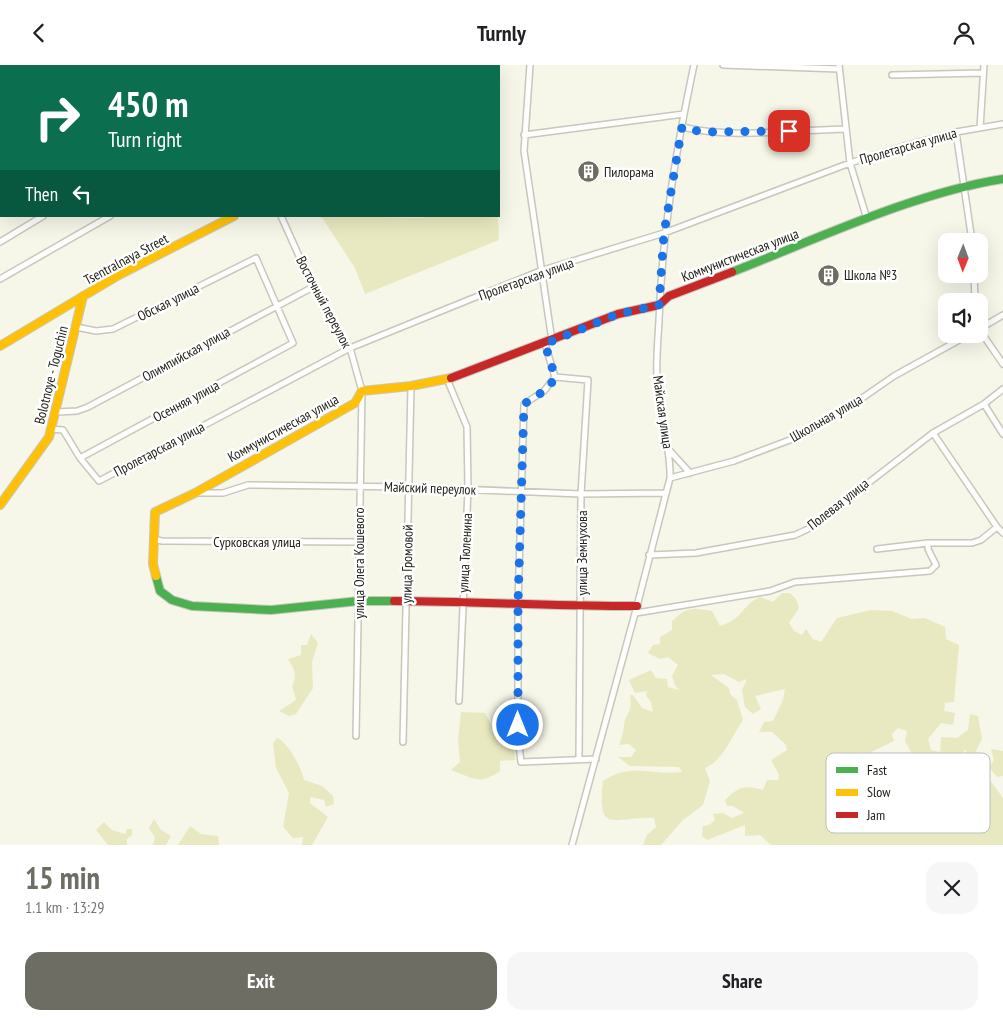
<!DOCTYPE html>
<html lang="en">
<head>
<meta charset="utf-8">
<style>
  :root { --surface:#fff; --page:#f6f6f6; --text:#202124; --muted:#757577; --accent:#6d6d63 }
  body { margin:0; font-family:"PT Sans Narrow",sans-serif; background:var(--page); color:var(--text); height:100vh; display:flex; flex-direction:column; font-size:19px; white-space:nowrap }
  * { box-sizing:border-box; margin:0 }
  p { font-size:16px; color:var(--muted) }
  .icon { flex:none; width:28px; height:28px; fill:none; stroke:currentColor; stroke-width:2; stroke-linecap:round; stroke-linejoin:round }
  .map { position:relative; height:780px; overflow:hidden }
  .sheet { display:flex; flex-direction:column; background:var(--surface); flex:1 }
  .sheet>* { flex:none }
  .banner { position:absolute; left:0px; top:0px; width:500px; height:152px; box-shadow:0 5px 20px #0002; background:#0b6e4f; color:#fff; overflow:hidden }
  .needle { width:32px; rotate:181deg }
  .fabs { position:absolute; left:938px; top:168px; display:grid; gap:10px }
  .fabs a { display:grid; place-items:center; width:50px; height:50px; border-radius:10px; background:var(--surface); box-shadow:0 5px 20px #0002; font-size:25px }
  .pin { position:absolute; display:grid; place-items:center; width:42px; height:42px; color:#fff; margin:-21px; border-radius:10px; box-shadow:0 2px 8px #0006 }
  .me { position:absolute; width:55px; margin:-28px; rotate:0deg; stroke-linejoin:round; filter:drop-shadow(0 0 4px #0008) }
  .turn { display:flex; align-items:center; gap:18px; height:105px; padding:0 25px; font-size:22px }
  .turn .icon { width:65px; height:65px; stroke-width:2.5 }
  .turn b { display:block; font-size:35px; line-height:42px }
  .then { display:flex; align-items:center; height:48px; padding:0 25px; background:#0003; gap:10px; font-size:19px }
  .round { display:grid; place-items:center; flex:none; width:52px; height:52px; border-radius:15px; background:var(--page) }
  .head { display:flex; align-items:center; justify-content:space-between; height:85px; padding:0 25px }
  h1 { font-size:30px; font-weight:800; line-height:38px; color:var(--accent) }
  .button { display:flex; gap:10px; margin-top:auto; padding:10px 25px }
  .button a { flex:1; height:58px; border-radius:15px; background:var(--accent); color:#fff; font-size:20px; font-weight:800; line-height:58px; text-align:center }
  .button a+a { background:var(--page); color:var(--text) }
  header { display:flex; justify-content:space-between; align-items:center; height:65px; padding:0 25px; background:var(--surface); font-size:22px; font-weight:800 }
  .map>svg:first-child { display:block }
  .green { fill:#e9e9c1 }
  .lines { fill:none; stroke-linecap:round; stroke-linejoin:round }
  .river { stroke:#c2c08e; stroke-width:9 }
  .street-casing { stroke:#c7c7be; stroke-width:8 }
  .fast-casing { stroke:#c7c7be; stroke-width:10 }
  .slow-casing { stroke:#c7c7be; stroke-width:10 }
  .jam-casing { stroke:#c7c7be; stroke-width:10 }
  .street { stroke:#fefefc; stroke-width:5 }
  .fast { stroke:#4caf50; stroke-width:8 }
  .slow { stroke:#ffc107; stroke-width:8 }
  .jam { stroke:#c62828; stroke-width:8 }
  .route { stroke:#1a73e8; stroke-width:9; stroke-dasharray:0 16.2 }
  .labels { text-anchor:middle; stroke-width:5; stroke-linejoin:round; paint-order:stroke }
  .street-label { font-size:14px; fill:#23231b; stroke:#fff }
  .poi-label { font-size:14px; fill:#23231b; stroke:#fff; text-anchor:start }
  .key { fill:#fff; stroke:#bdbdbb; stroke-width:1 }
  .key-label { font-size:14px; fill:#23231b }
</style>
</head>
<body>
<header><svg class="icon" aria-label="back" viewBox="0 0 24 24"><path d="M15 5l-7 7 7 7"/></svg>Turnly<svg class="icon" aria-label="person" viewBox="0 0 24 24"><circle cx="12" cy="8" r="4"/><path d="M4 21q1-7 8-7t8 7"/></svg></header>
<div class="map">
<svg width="1003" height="780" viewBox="0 0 1003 780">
  <rect width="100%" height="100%" fill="#f6f6e9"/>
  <!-- green -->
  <path class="green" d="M321,151L422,153L427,151H498L499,175L365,229L355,203Z
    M782,528H790L796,534L799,543L789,558L794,566L802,570L806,564L813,574L821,577L837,553L871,545L892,546L912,554L925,553L945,562L946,574L959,580L954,637L945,638L944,646L955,648L953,660L941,658L928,674L931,685L940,687L941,672L957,673L968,665L970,649L978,651L982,674L973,692L967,691L966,684L953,697L930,706L925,715L918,713L904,702L895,705L887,701L888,692L896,690L909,692L911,687L905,676L907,666L898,663L892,669L894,676L859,693L878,695L879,714H890L896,719L904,715L913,721L912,729L917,737L914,747L927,757H937L944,764L950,763L941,744L943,737L953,739L952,732L964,722L977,727L981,725L973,709L975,700H985L987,711L1003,733V780H771L760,770L745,771V760L707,775L702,771L703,761L709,760L715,755L713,749L723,748L732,753L744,748L733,741H727L725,735C739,721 745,720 763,725L767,715H778L779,710L771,695L787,685L786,680L772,667H759L764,657L773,656L783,635L785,624L755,631L761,644L753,649L745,642L742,625L747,614L739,617L724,609L711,610L729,623L730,629L737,635L743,655C732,670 724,695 705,703L710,716L703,740L683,755L661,780H643L647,770L656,762L654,753C617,750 596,773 603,716C630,697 652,711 682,707L679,702L630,701L618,692H631L636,685L629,679L619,680C622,672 623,668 624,660C626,646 633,649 630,630H633L642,643L653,647L651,637L646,631L647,626L635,628L629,615L651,605L656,613L667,614L668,622L679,625L675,620L672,611L678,600L668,592L660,594L648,588L653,580L660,579V572L672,565V556C687,542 691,542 712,546L720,561C745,553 742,539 760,532L773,537Z
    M311,569L318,578L312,597L313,623L296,649L289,651L279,646L296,635L292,621C298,610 294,604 288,594L301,590V580H307Z
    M461,647L485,648L493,663L510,664L508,674L514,677L515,695L500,696V706C478,721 474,713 451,705L460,697L458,675Z
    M277,673C288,677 302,704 304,715L322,721L333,731L334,739L326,742L324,735L310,732V738L328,752L312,780H302L303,772L293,773L283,762L289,728L276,703L273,678Z
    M991,684L1003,686V711L997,712L989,702L994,695Z
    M154,754L161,765L171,771L166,780H153L155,772L149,763Z
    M104,757L112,765L125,769L127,764H132V770L127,774V780H108L96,765Z
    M190,761L201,769L218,771L219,780H178Z"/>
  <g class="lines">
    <!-- river -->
    <path class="river" d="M43,1L49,0
      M0,7H1"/>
    <defs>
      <path id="street" d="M200,0V1
        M530,0L524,86L552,276
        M723,0L839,4
        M839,0L850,98L867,154
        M298,1L300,0
        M373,1L375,0
        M892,10L983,8
        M682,62C732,74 793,65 845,64
        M980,63L984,0
        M956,67L972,176
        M524,70L684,49
        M281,151L313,222L337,268L350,283L362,326L356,671
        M0,177L43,151
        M974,209L975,236
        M0,214L110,151
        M76,262L96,266L113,264L256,193L293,278L80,393
        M979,264L1003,299
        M979,264L1003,250
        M545,279L555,312L544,326L524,339L518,539V672L521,697L596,694
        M555,312L588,315L581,429L579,694
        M447,314L467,362L468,424L459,636
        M984,339L1003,369
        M57,347L77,346L88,342L313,222
        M51,364L63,365L80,393L99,416L350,283L540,206L664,168L850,98L904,81L956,67L1003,59
        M933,368L997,462L1003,468
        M670,386L690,408
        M670,413L734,396L795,373L845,345L894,311L970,269
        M195,428H223L248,420L408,422L581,429L665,428
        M153,474L162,476L361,477
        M877,484L928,478H972L981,475L997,462
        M649,490L696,488L795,470L810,463L933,368L984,339L1003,324
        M636,548L770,526L795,517L930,506L936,500L928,484V478
        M403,677L411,321
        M572,780L637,541L670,413C671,379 658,346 657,312C656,293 658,274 659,255C662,168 676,85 694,0"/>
      <path id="fast" d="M483,1L486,0
        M732,207C817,174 914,128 1003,114
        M156,511L160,526L172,535L192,541L271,545L359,536H394"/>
      <path id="slow" d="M0,281L117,211L234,151
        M0,440L49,372L83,231
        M156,511L153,499L155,447L195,428L355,338L362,326L411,321L451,313"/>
      <path id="jam" d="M451,313L618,249L659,240L669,231L732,207
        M394,536C475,536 556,542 637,541"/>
    </defs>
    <!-- street casing -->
    <use href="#street" class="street-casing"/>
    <!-- fast casing -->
    <use href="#fast" class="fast-casing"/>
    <!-- slow casing -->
    <use href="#slow" class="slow-casing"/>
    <!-- jam casing -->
    <use href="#jam" class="jam-casing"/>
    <!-- street -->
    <use href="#street" class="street"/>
    <!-- fast -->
    <use href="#fast" class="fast"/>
    <!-- slow -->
    <use href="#slow" class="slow"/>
    <!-- jam -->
    <use href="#jam" class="jam"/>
  </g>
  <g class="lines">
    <!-- route -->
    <path class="route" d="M518,660V539L524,339C536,331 549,325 555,312L545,279L618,249L659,240L664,168L682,62L702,67L789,66"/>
  </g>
  <!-- icons -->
  <defs>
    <symbol id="building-disc" viewBox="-11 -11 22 22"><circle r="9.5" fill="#6d6d63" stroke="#fff"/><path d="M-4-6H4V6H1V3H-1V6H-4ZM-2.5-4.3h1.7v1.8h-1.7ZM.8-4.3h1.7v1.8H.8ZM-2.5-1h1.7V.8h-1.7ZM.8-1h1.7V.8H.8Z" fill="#fff"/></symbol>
  </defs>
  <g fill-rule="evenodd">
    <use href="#building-disc" x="576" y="94" width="25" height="25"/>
    <use href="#building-disc" x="816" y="198" width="25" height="25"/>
  </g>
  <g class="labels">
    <!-- street labels -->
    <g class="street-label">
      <text transform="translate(908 81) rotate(-16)" y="5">Пролетарская улица</text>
      <text transform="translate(740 190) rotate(-21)" y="5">Коммунистическая улица</text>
      <text transform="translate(126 194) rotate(-28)" y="5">Tsentralnaya Street</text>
      <text transform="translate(526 214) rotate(-20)" y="5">Пролетарская улица</text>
      <text transform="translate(168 237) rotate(-27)" y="5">Обская улица</text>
      <text transform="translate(324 237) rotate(62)" y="5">Восточный переулок</text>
      <text transform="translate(186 289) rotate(-29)" y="5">Олимпийская улица</text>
      <text transform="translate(51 310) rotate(-76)" y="5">Bolotnoye - Toguchin</text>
      <text transform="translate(186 336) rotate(-28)" y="5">Осенняя улица</text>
      <text transform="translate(663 347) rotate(82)" y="5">Майская улица</text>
      <text transform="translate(826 353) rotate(-30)" y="5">Школьная улица</text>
      <text transform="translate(283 363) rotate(-29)" y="5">Коммунистическая улица</text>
      <text transform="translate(159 384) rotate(-28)" y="5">Пролетарская улица</text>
      <text transform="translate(430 423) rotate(2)" y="5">Майский переулок</text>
      <text transform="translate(838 439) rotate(-38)" y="5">Полевая улица</text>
      <text x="257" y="482">Сурковская улица</text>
      <text transform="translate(465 488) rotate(-87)" y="5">улица Тюленина</text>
      <text transform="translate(582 488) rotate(-90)" y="5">улица Земнухова</text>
      <text transform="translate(359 498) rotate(-90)" y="5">улица Олега Кошевого</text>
      <text transform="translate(407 499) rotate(-89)" y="5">улица Громовой</text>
    </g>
    <!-- poi labels -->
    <g class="poi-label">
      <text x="604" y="112">Пилорама</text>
      <text x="844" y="215">Школа №3</text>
    </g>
  </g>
  <!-- legend -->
  <rect x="826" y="688" width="164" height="80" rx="8" class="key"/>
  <rect x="836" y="702" width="22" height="6" fill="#4caf50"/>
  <rect x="836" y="724" width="22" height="7" fill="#ffc107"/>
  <rect x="836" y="747" width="22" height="6" fill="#c62828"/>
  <g class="key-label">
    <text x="867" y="710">Fast</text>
    <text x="867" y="732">Slow</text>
    <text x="867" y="755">Jam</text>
  </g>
</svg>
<div class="fabs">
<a><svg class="needle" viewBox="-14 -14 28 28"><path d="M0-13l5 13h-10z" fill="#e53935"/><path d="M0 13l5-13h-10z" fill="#757577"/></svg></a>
<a><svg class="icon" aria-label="sound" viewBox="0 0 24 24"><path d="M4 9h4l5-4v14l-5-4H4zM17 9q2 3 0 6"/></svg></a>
</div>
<div class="pin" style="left:789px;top:66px;background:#d93025"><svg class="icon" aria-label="arrive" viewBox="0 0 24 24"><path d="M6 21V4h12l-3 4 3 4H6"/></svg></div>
<svg class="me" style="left:518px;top:660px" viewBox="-20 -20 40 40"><circle r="17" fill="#1a73e8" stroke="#fff" stroke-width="3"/><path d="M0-11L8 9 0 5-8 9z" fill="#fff"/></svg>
<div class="banner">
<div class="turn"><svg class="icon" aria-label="right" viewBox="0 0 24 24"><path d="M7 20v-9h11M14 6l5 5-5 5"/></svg><div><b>450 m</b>Turn right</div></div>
<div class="then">Then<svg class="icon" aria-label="left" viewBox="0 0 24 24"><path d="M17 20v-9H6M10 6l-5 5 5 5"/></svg></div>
</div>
</div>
<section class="sheet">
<div class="head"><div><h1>15 min</h1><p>1.1 km · 13:29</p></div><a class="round"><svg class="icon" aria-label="close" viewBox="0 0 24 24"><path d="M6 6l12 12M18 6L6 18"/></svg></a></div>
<div class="button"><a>Exit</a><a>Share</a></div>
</section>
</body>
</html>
